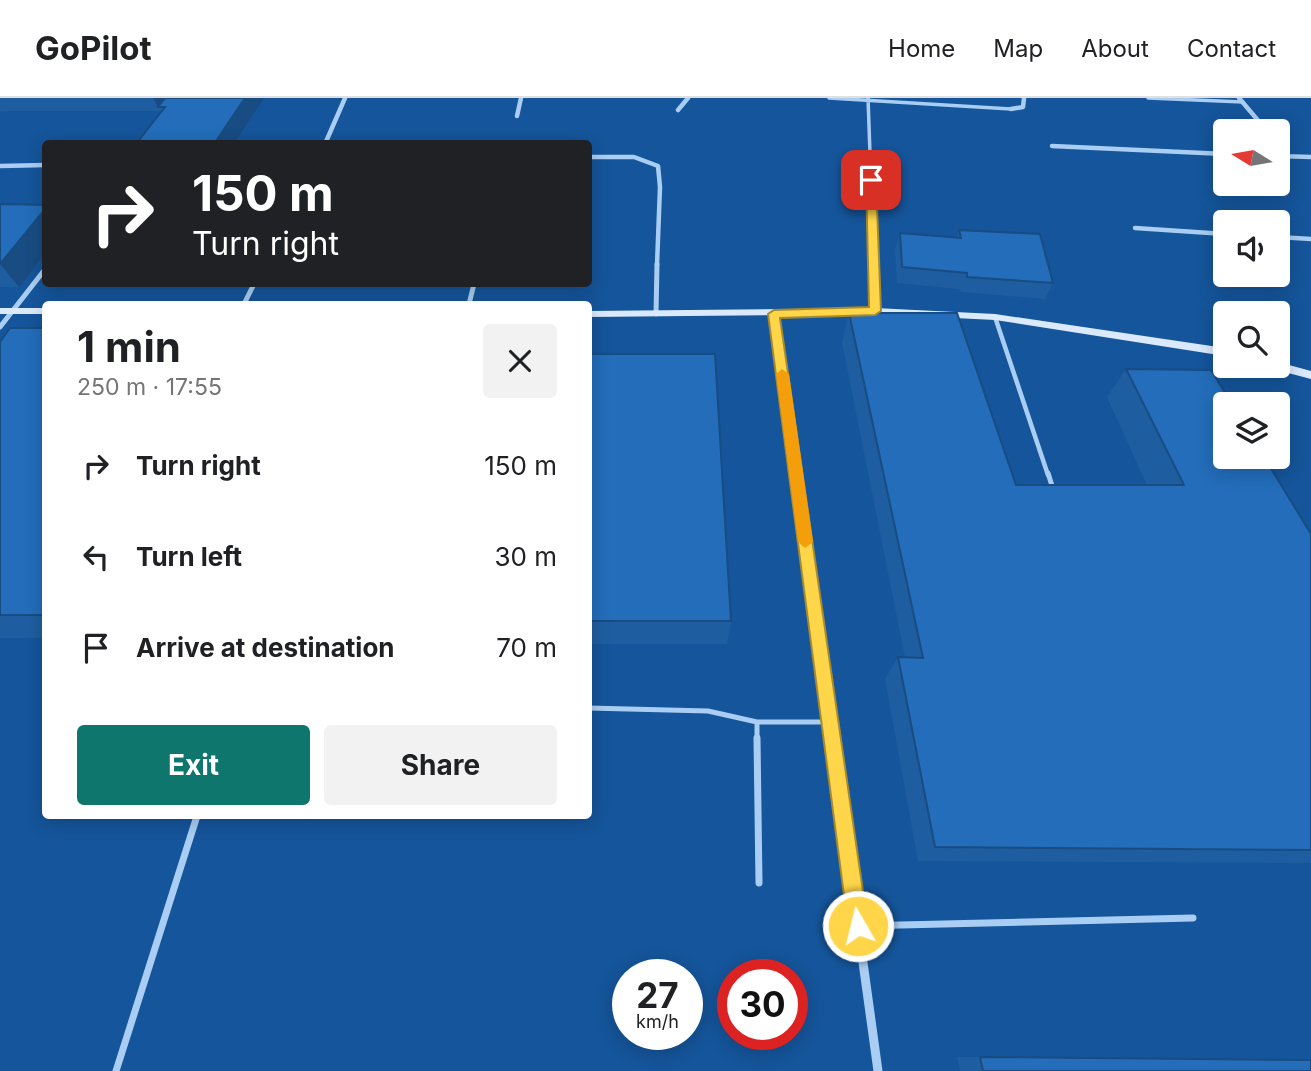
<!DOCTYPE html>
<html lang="en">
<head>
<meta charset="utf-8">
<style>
  :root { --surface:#fff; --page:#f2f2f2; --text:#202124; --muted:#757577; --line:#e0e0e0; --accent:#0f766e }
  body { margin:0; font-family:Inter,sans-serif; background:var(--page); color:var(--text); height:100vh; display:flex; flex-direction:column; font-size:26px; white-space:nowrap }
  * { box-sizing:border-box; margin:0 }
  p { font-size:23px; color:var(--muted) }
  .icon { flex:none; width:38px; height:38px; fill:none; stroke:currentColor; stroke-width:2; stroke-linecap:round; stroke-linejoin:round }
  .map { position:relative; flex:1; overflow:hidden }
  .side { position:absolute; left:42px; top:203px; width:550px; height:518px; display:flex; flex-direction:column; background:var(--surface); border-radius:7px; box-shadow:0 4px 18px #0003 }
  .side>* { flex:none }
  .hud { position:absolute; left:42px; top:42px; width:550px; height:147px; border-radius:7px; box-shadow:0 4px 18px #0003; background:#202124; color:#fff; overflow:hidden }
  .needle { width:46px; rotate:281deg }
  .tools { position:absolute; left:1213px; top:21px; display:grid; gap:14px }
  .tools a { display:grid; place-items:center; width:77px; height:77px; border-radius:7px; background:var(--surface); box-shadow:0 4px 18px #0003; font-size:35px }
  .speed { position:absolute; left:612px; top:861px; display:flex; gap:14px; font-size:35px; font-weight:700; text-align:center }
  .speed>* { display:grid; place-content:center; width:91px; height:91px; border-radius:50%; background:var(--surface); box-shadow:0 4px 18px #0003; line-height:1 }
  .speed small { font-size:18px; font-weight:400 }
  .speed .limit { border:10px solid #d22; background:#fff; color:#111 }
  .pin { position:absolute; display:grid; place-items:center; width:60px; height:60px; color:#fff; margin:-30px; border-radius:14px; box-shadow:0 4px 10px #0006 }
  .me { position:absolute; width:77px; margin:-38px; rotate:352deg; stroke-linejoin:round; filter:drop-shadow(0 0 5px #0008) }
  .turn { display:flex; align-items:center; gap:24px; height:147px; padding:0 35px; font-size:32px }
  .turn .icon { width:91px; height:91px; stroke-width:2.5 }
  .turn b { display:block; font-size:49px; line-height:60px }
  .round { display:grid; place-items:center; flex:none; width:74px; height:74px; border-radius:7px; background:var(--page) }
  .overview { display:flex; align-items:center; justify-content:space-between; height:119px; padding:0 35px }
  h1 { font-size:42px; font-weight:700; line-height:52px }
  .cta { display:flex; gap:14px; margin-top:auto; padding:14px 35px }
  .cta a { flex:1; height:80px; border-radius:7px; background:var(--accent); color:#fff; font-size:28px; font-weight:700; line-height:80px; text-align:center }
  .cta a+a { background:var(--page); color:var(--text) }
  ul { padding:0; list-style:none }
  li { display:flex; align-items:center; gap:21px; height:91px; padding:0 35px }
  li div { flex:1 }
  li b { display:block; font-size:26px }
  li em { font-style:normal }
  header { display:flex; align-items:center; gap:42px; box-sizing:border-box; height:98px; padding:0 35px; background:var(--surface); border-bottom:2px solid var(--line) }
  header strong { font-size:33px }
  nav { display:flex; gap:38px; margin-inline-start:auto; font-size:24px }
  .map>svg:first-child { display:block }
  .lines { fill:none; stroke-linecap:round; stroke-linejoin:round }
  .lane-far3 { stroke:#aacef3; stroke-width:3.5 }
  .lane-far2 { stroke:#aacef3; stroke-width:4.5 }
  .lane-far1 { stroke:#aacef3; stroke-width:5 }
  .lane { stroke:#aacef3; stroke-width:7 }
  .street-far3 { stroke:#aacef3; stroke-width:4.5 }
  .street-far2 { stroke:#aacef3; stroke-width:5 }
  .street-far1 { stroke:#aacef3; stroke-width:7 }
  .street { stroke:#aacef3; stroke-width:9 }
  .secondary { fill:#daeafc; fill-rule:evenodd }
  .wall { fill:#1e5ea0 }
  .shaded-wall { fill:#184c82 }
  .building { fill:#236dba; stroke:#184c82; stroke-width:2 }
  .route { fill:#ffd54a; stroke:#a68a30; stroke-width:2 }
  .slow { fill:#f59e0b }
</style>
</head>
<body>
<header>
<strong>GoPilot</strong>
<nav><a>Home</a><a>Map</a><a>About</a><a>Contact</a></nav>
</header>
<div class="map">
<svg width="1311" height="973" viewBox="0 0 1311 973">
  <rect width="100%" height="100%" fill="#15559b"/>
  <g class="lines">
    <!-- lane-far3 -->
    <path class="lane-far3" d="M829,0L1011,11
      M868,0L874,167
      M1148,0L1243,4"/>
    <!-- lane-far2 -->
    <path class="lane-far2" d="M873,166L875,213
      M995,219L1048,377"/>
    <!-- lane-far1 -->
    <path class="lane-far1" d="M1048,375L1053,391
      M588,610L708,613L757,624H830
      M757,624V641"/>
    <!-- lane -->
    <path class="lane" d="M757,640L759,785
      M858,828L1193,820
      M116,973L197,718"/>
    <!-- street-far3 -->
    <path class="street-far3" d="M1239,0L1267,33
      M1011,11L1023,9L1024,0
      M678,12L688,0
      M517,18L521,0
      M325,46L345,0
      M1278,47L1287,58
      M1052,48L1225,56
      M1278,58L1311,59
      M588,59H634L658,68L660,89L657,167
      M0,68L46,67
      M1135,130L1225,136
      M1278,139L1311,141"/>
    <!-- street-far2 -->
    <path class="street-far2" d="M244,206L254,186
      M469,206L474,186
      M656,216L657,166
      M774,216L796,377
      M0,229L46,170"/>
    <!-- street-far1 -->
    <path class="street-far1" d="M796,375L832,641"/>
    <!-- street -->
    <path class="street" d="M832,640L878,973"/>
    <!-- secondary -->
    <path class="secondary" d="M0,210H46V216H0Z
      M875,210L995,216L1225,250V258L995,222L875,216L588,219V213Z
      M1278,264L1311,273V281L1273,271L1272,268H1278Z"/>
  </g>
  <!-- wall -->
  <path class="wall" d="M0,0H264L234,46H136L160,14V13H2L0,14Z
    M0,106L46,107V155L19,189H0Z
    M959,132L1053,185L1045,201L961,194L960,191L897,185L895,151L900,135L957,140Z
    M849,215L1016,387H1147L1107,299L1126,271L1311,436V765L918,763L885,581L898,559H905L842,244Z
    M46,230V540H0V244Z
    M588,256L731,523L727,546H588Z
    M957,959H980L1311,973H960Z"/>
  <!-- shaded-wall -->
  <path class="shaded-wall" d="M153,0H166L158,9Z
    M245,0H264L234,46H214Z
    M46,110V155L19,189L0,166Z"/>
  <!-- building -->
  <path class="building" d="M165,0H245L214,46H136L165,9H158Z
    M0,106L46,107V110L0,166Z
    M959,132L1040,136L1053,185L967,179V175L902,169L900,135L961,140Z
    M849,215H957L1016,387H1184L1126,271L1211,272L1232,306H1225V359H1264L1311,436V752L935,749L898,559L923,560Z
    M10,230H46V386L44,387H46V517H0V244Z
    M588,256H715L731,523H588Z
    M980,959L1311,962V973H983Z"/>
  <!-- route -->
  <path class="route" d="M871,78L876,82L881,213L875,217L780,220L868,828L865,836L858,839L851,836L848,828L768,216L774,212L869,209L866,82Z"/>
  <!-- slow -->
  <path class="slow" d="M782,271L789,276L813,444L805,450L798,444L776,276Z"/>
</svg>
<div class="tools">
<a><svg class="needle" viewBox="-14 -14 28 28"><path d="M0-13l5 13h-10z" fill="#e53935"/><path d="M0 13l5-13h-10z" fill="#757577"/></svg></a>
<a><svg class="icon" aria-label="sound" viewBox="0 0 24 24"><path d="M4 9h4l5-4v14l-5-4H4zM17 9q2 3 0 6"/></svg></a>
<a><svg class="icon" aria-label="search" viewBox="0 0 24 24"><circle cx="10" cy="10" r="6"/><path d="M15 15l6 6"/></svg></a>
<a><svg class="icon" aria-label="layers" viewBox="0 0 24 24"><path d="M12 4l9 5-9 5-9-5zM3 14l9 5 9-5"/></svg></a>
</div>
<div class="speed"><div>27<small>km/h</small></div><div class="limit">30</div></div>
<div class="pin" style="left:871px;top:82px;background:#d93025"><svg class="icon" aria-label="arrive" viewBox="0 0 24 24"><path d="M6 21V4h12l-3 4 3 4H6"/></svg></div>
<svg class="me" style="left:858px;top:828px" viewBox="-20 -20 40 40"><circle r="17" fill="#ffd54a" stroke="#fff" stroke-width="3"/><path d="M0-11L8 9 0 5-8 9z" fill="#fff"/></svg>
<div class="hud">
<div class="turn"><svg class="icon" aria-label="right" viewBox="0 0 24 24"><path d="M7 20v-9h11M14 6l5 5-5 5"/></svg><div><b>150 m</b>Turn right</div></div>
</div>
<section class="side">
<div class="overview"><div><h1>1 min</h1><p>250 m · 17:55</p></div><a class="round"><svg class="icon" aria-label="close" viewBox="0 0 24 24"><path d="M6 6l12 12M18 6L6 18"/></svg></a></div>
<ul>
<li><svg class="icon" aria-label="right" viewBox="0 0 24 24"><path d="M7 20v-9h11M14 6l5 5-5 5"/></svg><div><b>Turn right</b></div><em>150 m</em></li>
<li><svg class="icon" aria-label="left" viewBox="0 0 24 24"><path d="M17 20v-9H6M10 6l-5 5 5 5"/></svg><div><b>Turn left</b></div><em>30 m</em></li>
<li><svg class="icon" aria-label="arrive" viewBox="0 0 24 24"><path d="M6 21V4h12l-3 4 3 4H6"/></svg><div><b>Arrive at destination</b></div><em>70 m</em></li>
</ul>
<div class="cta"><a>Exit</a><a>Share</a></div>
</section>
</div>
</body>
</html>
